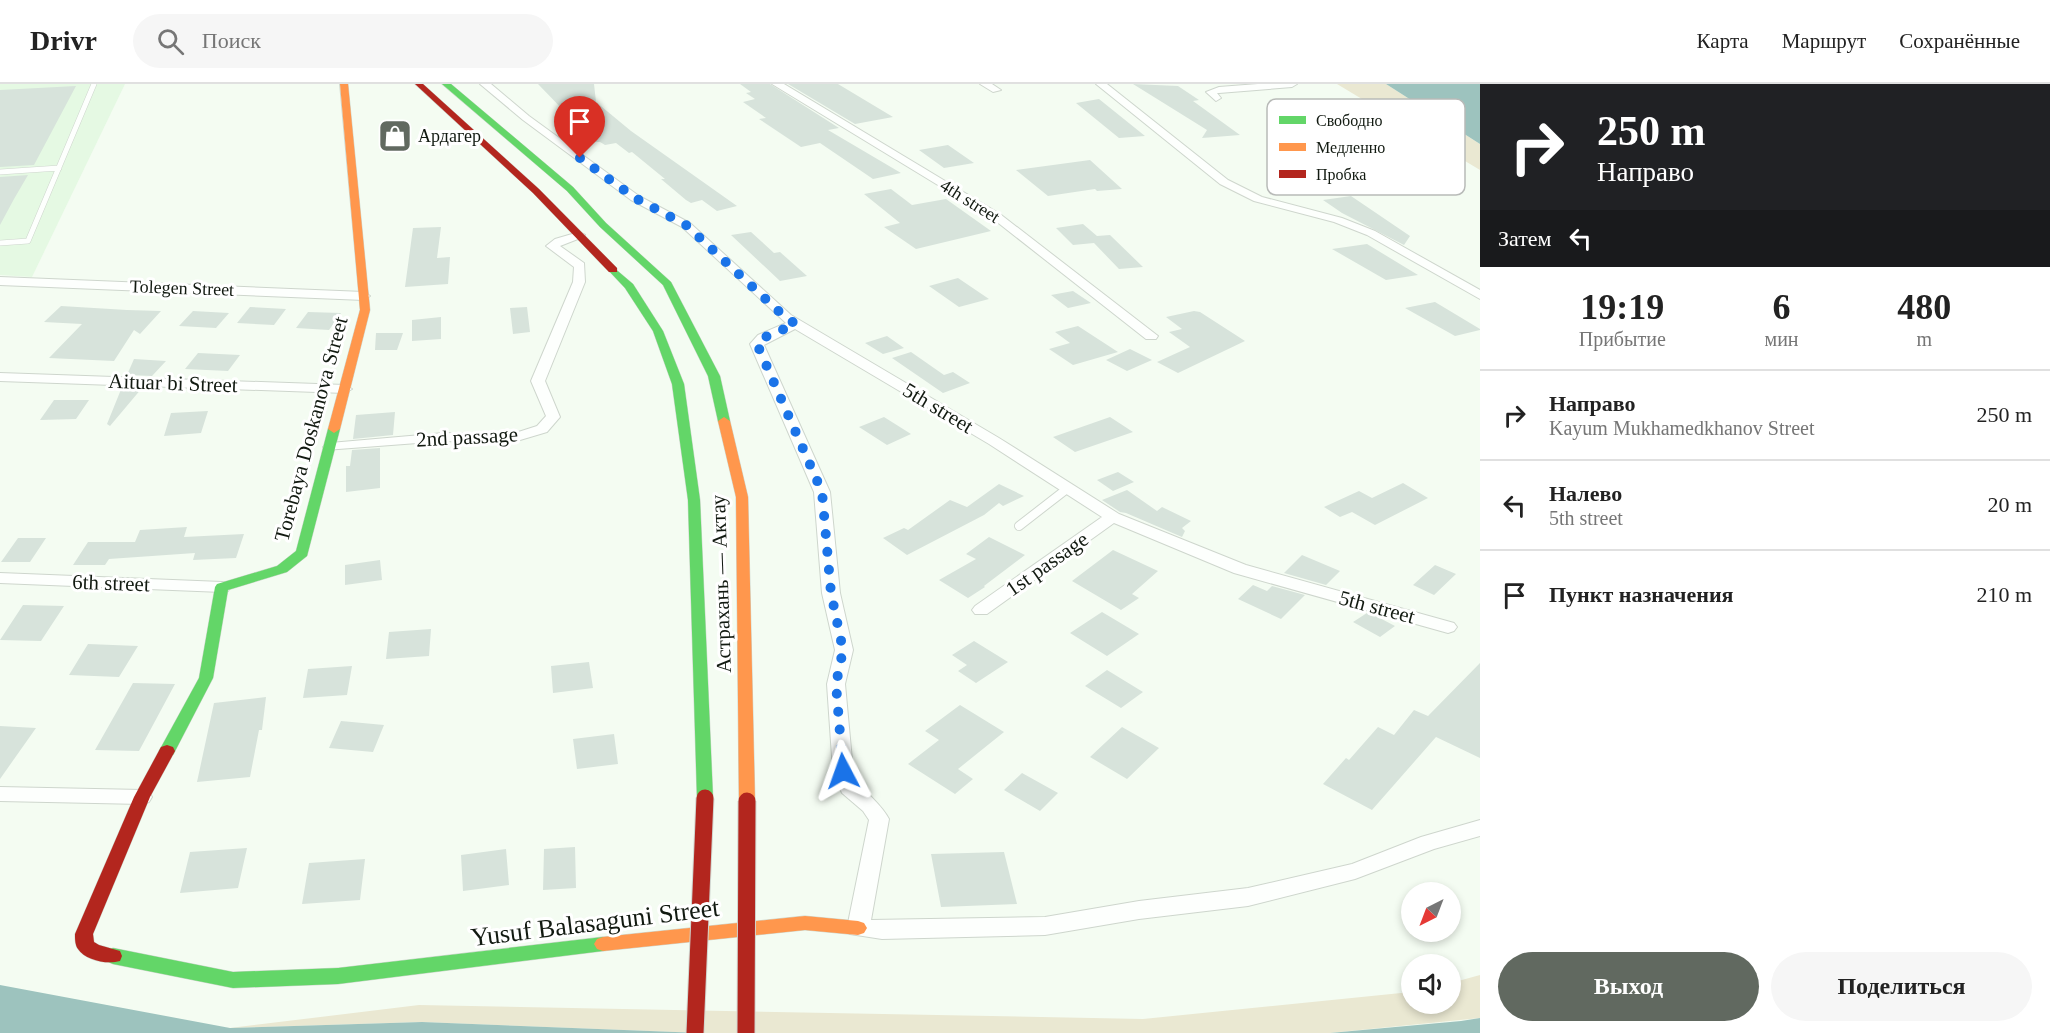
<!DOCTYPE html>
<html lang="ru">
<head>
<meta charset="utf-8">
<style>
  :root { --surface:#fff; --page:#f6f6f6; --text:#222; --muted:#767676; --line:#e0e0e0; --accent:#616960 }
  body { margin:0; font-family:"Times New Roman",serif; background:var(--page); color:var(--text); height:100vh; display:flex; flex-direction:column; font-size:22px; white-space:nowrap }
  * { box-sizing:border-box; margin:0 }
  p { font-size:20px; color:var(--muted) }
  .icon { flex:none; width:33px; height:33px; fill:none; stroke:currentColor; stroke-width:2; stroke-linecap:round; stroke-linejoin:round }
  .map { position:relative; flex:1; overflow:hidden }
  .details { display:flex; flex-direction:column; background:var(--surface); width:570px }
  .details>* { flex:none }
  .hud { background:#202124; color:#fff; overflow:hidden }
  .needle { width:39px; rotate:222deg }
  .controls { position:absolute; left:1401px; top:798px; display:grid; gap:12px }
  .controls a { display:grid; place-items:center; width:60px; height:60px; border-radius:50%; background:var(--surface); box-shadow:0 3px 9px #0003; font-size:30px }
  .pin { position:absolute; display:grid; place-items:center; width:51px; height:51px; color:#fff; margin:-62px -26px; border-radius:50% 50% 50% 0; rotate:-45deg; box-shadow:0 0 6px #0007 }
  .pin .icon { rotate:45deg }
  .me { position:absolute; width:66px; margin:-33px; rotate:356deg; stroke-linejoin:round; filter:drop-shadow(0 0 4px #0008) }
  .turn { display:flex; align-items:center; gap:21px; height:126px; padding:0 18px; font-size:27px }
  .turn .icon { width:78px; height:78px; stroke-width:2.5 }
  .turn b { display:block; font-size:42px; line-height:51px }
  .then { display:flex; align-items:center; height:57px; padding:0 18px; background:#0003; gap:12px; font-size:22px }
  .eta { display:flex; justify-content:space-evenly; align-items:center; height:102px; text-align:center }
  .eta b { font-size:36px; font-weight:700; line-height:42px }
  .primary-button { display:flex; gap:12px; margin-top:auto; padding:12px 18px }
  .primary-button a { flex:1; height:69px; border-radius:36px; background:var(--accent); color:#fff; font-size:24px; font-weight:700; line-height:69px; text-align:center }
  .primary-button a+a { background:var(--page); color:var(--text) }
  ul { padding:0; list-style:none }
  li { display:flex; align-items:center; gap:18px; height:90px; padding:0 18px; border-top:2px solid var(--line) }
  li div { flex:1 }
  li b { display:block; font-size:22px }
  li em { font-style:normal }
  header { display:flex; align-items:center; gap:36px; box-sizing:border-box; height:84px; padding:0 30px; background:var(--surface); border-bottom:2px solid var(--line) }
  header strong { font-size:28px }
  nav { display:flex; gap:33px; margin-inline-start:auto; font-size:21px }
  .search { width:420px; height:54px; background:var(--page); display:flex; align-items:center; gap:15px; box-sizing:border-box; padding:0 21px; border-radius:33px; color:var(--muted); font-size:22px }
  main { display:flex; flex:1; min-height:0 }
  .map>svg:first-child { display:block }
  .built { fill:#e5f9e3 }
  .green { fill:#eae8d2 }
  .water { fill:#9dc3be }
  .building { fill:#d7e3db }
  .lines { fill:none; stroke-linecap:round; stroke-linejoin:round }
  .lane-far1-casing { stroke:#ced6cd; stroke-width:6 }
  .lane-casing { stroke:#ced6cd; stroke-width:10 }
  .street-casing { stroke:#ced6cd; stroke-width:2 }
  .fast-casing { stroke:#ced6cd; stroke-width:1 }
  .slow-casing { stroke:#ced6cd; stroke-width:1 }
  .jam-casing { stroke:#ced6cd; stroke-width:1 }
  .lane-far1 { stroke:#fdfffd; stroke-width:5 }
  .lane { stroke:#fdfffd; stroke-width:8 }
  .street { fill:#fdfffd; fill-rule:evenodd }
  .fast { fill:#63d668; fill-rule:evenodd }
  .slow { fill:#ff974d; fill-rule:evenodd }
  .jam { fill:#b3261e; fill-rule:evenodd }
  .jam-bridge-casing { stroke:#d0d5cf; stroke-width:19; stroke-linecap:butt }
  .jam-bridge { stroke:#b3261e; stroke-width:17 }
  .route { stroke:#1a73e8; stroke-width:10; stroke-dasharray:0 18 }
  .labels { text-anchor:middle; stroke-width:6; stroke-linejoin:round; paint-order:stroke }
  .far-poi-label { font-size:18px; fill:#121a11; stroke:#fff; text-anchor:start }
  .far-street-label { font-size:18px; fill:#121a11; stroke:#fff }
  .street-label { font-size:21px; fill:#121a11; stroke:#fff }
  .near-street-label { font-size:26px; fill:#121a11; stroke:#fff }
  .key { fill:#fff; stroke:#b8bab8; stroke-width:1.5 }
  .key-label { font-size:16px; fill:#121a11 }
</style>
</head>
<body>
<header>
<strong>Drivr</strong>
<div class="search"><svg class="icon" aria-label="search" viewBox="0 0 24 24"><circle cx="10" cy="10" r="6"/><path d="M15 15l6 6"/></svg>Поиск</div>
<nav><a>Карта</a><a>Маршрут</a><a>Сохранённые</a></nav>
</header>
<main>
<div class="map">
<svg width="1480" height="949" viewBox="0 0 1480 949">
  <rect width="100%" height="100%" fill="#f4fcf2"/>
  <!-- built -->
  <path class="built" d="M0,0H125L32,193L0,191Z"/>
  <!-- green -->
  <path class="green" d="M1337,0H1386L1480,60V86Z
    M1480,891V934L1330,949H701L422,938L230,944L419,921L1143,935L1411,908L1412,920H1450L1451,899Z"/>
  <!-- water -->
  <path class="water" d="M1386,0H1480V60Z
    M0,901L230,944L422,938L701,949H0Z
    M1480,934V949H1330L1461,937Z"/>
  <!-- building -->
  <path class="building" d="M538,0H594L596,18L631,47L737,122L717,127L702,116L691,119L686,116L661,95H665L632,68L629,69L616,59L605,61L600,58H596L563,30H567Z
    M740,0H770L839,44L828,46L901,89L873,95L820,59L801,63L759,35L766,34L743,18L755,15L746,9L751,8Z
    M788,0H838L893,33L855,40Z
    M1133,0L1178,2L1199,16L1193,17L1240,51L1202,54L1207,46Z
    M76,2L34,81L0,83V6Z
    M1099,15L1145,52L1119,54L1076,19Z
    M948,61L974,79L944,84L919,66Z
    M1090,76L1122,105L1097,107L1095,105L1048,112L1016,86Z
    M28,91L14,115L0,141V93Z
    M891,105L912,121L946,115L991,147L916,165L884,143L900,139L864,110Z
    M1351,112L1410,152L1404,161L1342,129L1323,116Z
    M1083,140L1097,152L1110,151L1143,183L1119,185L1094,159L1073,161L1056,144Z
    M441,143L437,174L450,173L448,200L405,203L413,144Z
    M751,148L774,169L780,168L807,192L780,197L731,151Z
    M1367,160L1418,191L1386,196L1332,165Z
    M958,194L989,215L959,223L929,202Z
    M1073,207L1091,219L1068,224L1051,211Z
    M1435,218L1480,245V246L1455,252L1405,224Z
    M61,222L127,226L161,227L140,250L134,246L114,277L49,274L82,240L44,238Z
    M250,223L286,225L274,241L237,239Z
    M527,223L530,248L513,250L510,224Z
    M193,227L229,229L216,244L179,242Z
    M1194,227L1200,228L1245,257L1178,289L1157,278L1190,263L1169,248L1182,245L1166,233Z
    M308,228L341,229L329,246L296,244Z
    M441,233V255L412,257V236Z
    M1078,242L1118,268L1073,281L1049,265L1070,259L1055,248Z
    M376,249H403L397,266H375Z
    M887,252L904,264L883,270L865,259Z
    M1130,265L1152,276L1127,287L1106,276Z
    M911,268L944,291L953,288L970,299L943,309L892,274Z
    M198,269L240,271L228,287L185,285Z
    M134,275L166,277L152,292L127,291Z
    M122,303L142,304L110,342L107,340Z
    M54,316H89L76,335L40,336Z
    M208,327L201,349L164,352L171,329Z
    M395,328L393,351L353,355L356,331Z
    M884,333L911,350L887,361L859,343Z
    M1110,333L1133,348L1075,368L1053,353Z
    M380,364V404L346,408V382H350L352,366Z
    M1118,388L1134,398L1113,407L1097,396Z
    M1403,399L1428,414L1375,441L1352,428L1340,433L1324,423L1359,407L1372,414Z
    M999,400L1024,412L1003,422L999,419L984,431L907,471L883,454L904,444L908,446L950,416L967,423Z
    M1127,406L1157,427L1162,423L1191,437L1182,444L1185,447L1182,453L1126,429L1120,428L1102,416Z
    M187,443L184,453L244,450L236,474L193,476L195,469L109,475L105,481H73L88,458H135L140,446Z
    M989,453L1025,471L984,502L985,503L968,514L939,496L976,475L966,470Z
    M18,454H46L30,478H1Z
    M1113,466L1158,487L1132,510L1139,514L1121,526L1072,497Z
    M1302,471L1340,487L1326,501L1284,489Z
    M380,476L382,496L345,501V481Z
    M1435,481L1456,490L1434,511L1413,501Z
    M1253,501L1267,507L1272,502L1305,511L1281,535L1238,515Z
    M23,521L64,522L41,557L0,556Z
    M1102,528L1139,550L1107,572L1070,549Z
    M1367,529L1374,531L1395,542L1380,553L1353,538Z
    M431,545L429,572L386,575L389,548Z
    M974,557L1008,578L976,599L958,587L967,581L952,571Z
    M88,560L138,562L119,593L69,591Z
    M589,578L593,604L553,609L551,582Z
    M1480,579V674L1436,653L1372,726L1323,700L1346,674L1349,676L1378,643L1394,651L1414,626L1428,632Z
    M352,582L347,611L303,614L308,585Z
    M1107,586L1143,608L1121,624L1085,602Z
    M133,599L175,600L139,667L95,666Z
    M266,613L262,646H259L250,693L197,698L214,619Z
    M960,621L1004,648L958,685L973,695L955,710L908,680L939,656L925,647Z
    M341,637L384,641L373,668L329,664Z
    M0,642L36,644L0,695Z
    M1122,643L1159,664L1127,695L1090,673Z
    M614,650L618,680L577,685L573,655Z
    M1022,689L1058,709L1040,727L1004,706Z
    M575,763L576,804L543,806L544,765Z
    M247,764L238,804L180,809L190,768Z
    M506,765L509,801L463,807L461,771Z
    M1004,768L1017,820L941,823L931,770Z
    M365,775L360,816L302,820L309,779Z"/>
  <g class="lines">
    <defs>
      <path id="lane-far1" d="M0,88L59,84
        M0,159L28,157L94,0"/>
      <path id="lane" d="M1019,442L1068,404"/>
      <path id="street" d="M480,0H491L529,32L639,112L690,139L791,231L999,354L1119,430L1246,481L1454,539L1457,543L1454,547L1448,549L1234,489L1114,439L987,530H975L972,526L975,522L1102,433L989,360L795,245L764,261L830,408L840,509L853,566L845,600L853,687C860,707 879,716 889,735L871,836L1045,833L1139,817L1248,804L1352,780L1421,753L1480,736V752L1434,765L1355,795L1248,822L1139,835L1045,851L882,855L850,850L847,844L869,736L863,727L842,709L833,687L827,600L835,566L822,509L814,408L750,260L758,251L786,239L682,143L631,116L523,36Z
        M772,0H784L1000,130L1158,252L1156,255H1146L992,134Z
        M980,0H992L1001,6L993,8Z
        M1096,0H1107L1228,96L1262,113L1342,134L1375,147L1480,206V215L1367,151L1334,138L1254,117L1220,100Z
        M1258,0H1297L1292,3L1219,9H1217L1221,14L1216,17L1206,8L1219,3Z
        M579,148L585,151L583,153L560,162L584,179L585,198L545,297L560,333L547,348L510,359L444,357L325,366L323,363L330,359L444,349L509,351L537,342L546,332L531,297L573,198L574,183L546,162L555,155Z
        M0,193L364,208L370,212L364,216L0,201Z
        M0,289L345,301L352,305L345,309L0,297Z
        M0,489L222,498L228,499L230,503L228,507L222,508L0,499Z
        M0,703L142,706L149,708L152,713L149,718L142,720L0,717Z"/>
      <path id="fast" d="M442,0H451L573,103L606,139L671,198L720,292L730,337L728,340H720L718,337L708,292L663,201L600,143L567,107Z
        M613,183L633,200L663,247L684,300L700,416L713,714L711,718L705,720L699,718L697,714L688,416L672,300L653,247L625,204L608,186Z
        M334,341L340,345L307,472L287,488L228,506L213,594L173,671H161L159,667L199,594L215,503L217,500L277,482L296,467L328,345Z
        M603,853L609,855L612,860L609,865L603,867L338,900L233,904L113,880L106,877L104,872L106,867L113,864L233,888L338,884Z"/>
      <path id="slow" d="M340,0H348L370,226L340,345L334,349L328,345L360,226Z
        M724,333L730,337L748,413L755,717L753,721L747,723L741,721L739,717L736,413L718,337Z
        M805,832L858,837L864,839L867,844L864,849L858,851L805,846L603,867L597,865L594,860L597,855L603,853Z"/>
      <path id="jam" d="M415,0H423L539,105L617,184V188H609L533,109Z
        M167,661L173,663L175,667L150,713L93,850L94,858L99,861L120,867L122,872L120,877C107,881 85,876 78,865C75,861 75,855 75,850L134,713L161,663Z"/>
    </defs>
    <!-- lane-far1 casing -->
    <use href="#lane-far1" class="lane-far1-casing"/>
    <!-- lane casing -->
    <use href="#lane" class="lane-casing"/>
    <!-- street casing -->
    <use href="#street" class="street-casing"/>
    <!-- fast casing -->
    <use href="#fast" class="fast-casing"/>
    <!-- slow casing -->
    <use href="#slow" class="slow-casing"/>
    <!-- jam casing -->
    <use href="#jam" class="jam-casing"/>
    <!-- lane-far1 -->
    <use href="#lane-far1" class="lane-far1"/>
    <!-- lane -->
    <use href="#lane" class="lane"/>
    <!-- street -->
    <use href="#street" class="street"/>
    <!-- fast -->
    <use href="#fast" class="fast"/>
    <!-- slow -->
    <use href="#slow" class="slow"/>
    <!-- jam -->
    <use href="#jam" class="jam"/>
    <defs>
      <path id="jam-bridge" d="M695,949L705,714
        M746,949L747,717"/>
    </defs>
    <!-- jam-bridge casing -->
    <use href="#jam-bridge" class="jam-bridge-casing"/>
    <!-- jam-bridge -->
    <use href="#jam-bridge" class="jam-bridge"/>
  </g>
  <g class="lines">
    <!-- route -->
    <path class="route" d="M580,74L635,114L686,141L786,234L796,240L763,254L757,260L822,408L831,509L843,566L836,600L843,687"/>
  </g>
  <!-- icons -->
  <defs>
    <symbol id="shop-square" viewBox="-11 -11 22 22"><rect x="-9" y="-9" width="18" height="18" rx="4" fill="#616960" stroke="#fff"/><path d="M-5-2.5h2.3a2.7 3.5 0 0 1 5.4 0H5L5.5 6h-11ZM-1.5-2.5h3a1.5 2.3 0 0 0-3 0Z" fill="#fff"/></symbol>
  </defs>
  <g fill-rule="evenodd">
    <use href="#shop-square" x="376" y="33" width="38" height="38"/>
  </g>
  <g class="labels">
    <!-- far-poi labels -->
    <g class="far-poi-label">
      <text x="418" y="58">Ардагер</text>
    </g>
    <!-- far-street labels -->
    <g class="far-street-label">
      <text transform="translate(970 117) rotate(32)" y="6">4th street</text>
      <text transform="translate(182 204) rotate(2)" y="6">Tolegen Street</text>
    </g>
    <!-- street labels -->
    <g class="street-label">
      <text transform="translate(173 299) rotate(2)" y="7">Aituar bi Street</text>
      <text transform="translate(938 324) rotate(31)" y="7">5th street</text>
      <text transform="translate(311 345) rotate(-75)" y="7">Torebaya Doskanova Street</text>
      <text transform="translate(467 353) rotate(-3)" y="7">2nd passage</text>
      <text transform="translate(1047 480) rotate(-35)" y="7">1st passage</text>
      <text transform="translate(111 499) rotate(2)" y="7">6th street</text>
      <text transform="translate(721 500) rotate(-92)" y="7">Астрахань — Актау</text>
      <text transform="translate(1377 523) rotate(15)" y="7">5th street</text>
    </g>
    <!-- near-street labels -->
    <g class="near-street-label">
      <text transform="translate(595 838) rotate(-7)" y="9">Yusuf Balasaguni Street</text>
    </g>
  </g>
  <!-- legend -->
  <rect x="1267" y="15" width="198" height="96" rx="9" class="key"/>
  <rect x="1279" y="32" width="27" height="8" fill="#63d668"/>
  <rect x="1279" y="59" width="27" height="8" fill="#ff974d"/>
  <rect x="1279" y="86" width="27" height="8" fill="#b3261e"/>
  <g class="key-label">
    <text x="1316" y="42">Свободно</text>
    <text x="1316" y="69">Медленно</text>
    <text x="1316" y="96">Пробка</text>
  </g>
</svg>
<div class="controls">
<a><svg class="needle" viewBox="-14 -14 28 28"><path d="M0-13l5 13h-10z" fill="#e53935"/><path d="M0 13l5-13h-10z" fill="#767676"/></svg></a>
<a><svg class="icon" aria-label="sound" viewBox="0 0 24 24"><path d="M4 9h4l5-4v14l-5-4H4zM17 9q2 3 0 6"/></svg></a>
</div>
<div class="pin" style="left:580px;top:74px;background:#d93025"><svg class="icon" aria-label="arrive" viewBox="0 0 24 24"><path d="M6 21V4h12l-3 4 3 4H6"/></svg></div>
<svg class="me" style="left:843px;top:687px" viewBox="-20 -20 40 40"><path d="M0-17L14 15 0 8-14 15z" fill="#1a73e8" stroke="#fff" stroke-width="4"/></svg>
</div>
<section class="details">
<div class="hud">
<div class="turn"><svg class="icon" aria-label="right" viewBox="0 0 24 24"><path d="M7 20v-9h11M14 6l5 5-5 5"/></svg><div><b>250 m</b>Направо</div></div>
<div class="then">Затем<svg class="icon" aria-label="left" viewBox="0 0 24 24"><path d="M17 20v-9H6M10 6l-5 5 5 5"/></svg></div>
</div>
<div class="eta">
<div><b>19:19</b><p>Прибытие</p></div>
<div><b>6</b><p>мин</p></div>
<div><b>480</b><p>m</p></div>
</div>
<ul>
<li><svg class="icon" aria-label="right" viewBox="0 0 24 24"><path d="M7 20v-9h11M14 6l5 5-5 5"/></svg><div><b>Направо</b><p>Kayum Mukhamedkhanov Street</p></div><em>250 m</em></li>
<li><svg class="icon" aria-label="left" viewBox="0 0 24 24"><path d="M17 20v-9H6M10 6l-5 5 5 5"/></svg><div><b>Налево</b><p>5th street</p></div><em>20 m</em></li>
<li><svg class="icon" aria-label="arrive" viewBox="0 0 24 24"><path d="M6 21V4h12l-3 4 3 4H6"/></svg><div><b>Пункт назначения</b></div><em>210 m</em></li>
</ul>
<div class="primary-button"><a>Выход</a><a>Поделиться</a></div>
</section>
</main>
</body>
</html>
